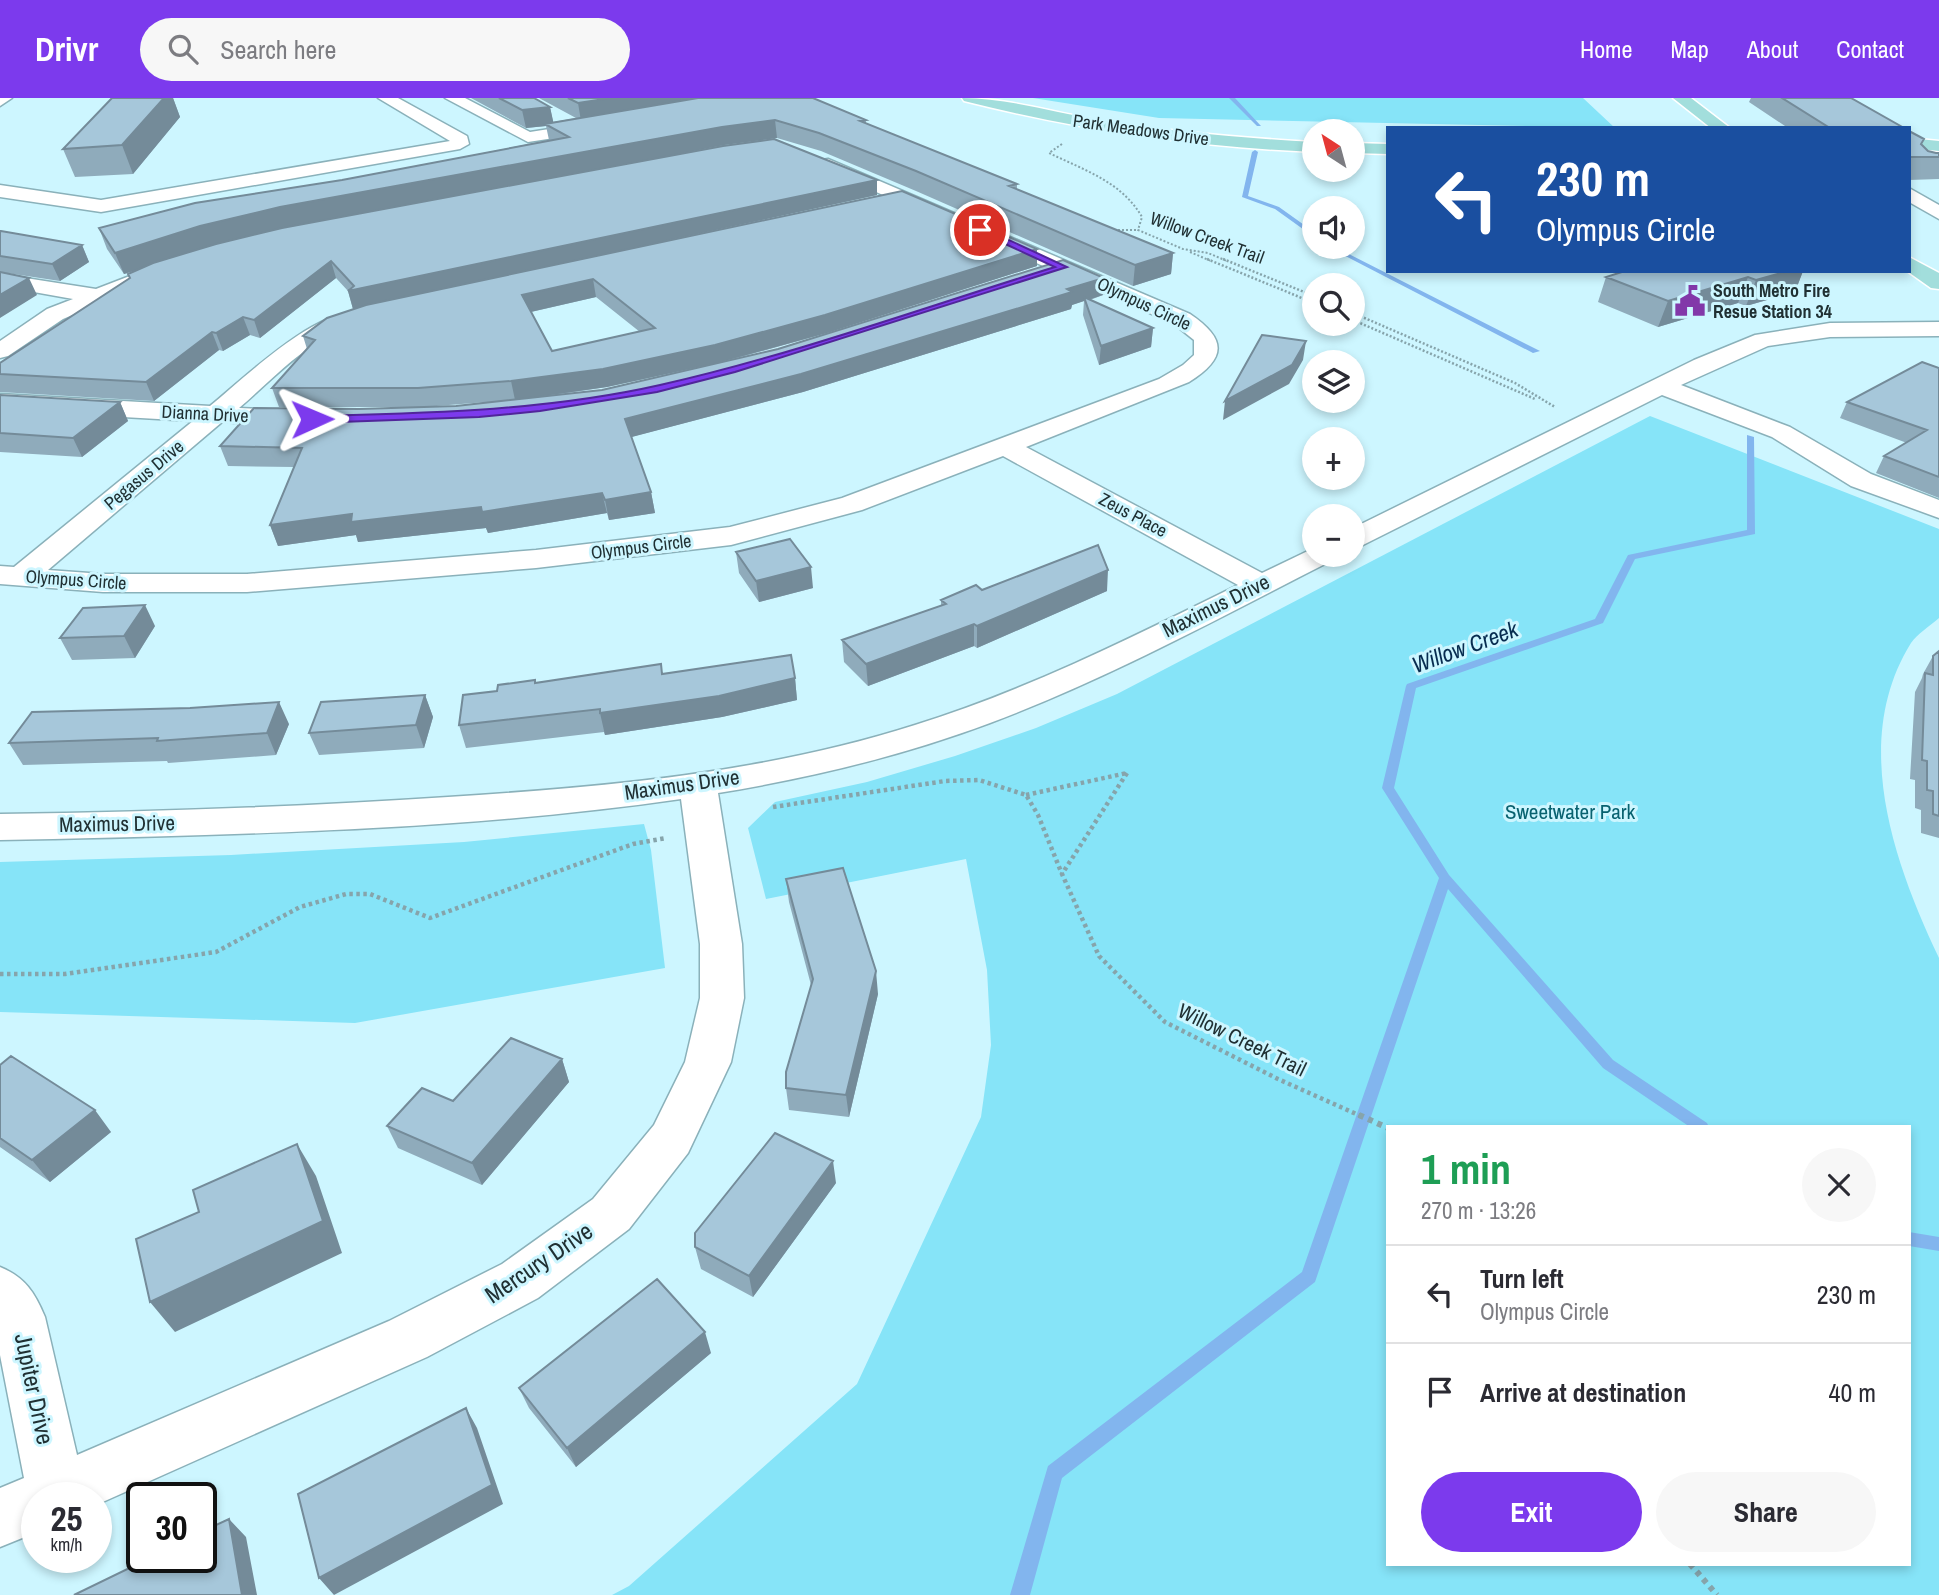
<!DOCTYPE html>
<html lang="en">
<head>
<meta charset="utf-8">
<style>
  :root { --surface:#fff; --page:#f7f7f7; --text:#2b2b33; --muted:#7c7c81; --line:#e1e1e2; --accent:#7c3aed }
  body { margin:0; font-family:"Archivo Narrow",sans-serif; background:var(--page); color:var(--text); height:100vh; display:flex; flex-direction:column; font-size:26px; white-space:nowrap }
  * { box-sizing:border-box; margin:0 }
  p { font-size:23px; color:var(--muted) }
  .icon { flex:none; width:38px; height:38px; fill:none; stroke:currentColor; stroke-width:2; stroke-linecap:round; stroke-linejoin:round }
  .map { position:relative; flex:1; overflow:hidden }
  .sheet { position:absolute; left:1386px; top:1027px; width:525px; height:441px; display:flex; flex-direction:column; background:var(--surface); border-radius:0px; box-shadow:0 4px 10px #0003 }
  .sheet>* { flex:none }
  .hud { position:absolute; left:1386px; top:28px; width:525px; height:147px; border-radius:0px; box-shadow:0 4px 10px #0003; background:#1a4fa0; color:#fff; overflow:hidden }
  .needle { width:46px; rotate:324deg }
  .tools { position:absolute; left:1302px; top:21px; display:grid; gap:14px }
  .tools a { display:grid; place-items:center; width:63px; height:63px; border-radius:50%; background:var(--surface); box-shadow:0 4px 10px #0003; font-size:35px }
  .speed { position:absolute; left:21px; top:1384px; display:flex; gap:14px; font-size:35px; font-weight:700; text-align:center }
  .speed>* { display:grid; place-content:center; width:91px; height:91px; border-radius:50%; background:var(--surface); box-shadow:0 4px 10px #0003; line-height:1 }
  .speed small { font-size:18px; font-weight:400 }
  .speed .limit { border:4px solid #111; border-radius:10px; background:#fff; color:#111 }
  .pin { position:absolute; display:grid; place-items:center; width:60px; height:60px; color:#fff; margin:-30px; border:4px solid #fff; border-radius:50%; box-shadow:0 2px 7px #0007 }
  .me { position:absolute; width:77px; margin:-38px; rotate:89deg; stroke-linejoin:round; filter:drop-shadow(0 0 5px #0008) }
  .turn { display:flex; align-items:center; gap:24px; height:147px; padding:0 35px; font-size:32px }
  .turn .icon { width:91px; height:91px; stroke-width:2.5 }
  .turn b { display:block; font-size:49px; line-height:60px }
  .round { display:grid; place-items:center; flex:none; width:74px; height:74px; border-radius:37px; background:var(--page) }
  .head { display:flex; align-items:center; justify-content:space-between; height:119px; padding:0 35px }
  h1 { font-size:42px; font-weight:800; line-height:52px; color:#1e9e55 }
  .cta { display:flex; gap:14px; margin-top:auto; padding:14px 35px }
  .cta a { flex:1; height:80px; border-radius:42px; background:var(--accent); color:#fff; font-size:28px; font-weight:800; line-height:80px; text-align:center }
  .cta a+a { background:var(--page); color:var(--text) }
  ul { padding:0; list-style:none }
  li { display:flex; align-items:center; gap:21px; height:98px; padding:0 35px; border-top:2px solid var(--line) }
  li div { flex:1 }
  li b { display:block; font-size:26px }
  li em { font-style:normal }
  header { display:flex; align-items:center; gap:42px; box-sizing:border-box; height:98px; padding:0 35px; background:var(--accent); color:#fff }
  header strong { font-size:33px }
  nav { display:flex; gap:38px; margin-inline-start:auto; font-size:24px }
  .search { width:490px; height:63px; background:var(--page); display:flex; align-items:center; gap:18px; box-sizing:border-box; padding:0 24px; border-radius:38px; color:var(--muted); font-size:26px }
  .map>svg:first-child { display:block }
  .green { fill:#86e4f8; fill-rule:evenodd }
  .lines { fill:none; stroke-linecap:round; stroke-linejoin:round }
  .stream { fill:#82b5ee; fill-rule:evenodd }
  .minor-casing { stroke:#8ab1ba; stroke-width:3 }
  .major-casing { stroke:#fff; stroke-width:3 }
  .path-far3 { stroke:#86a4ab; stroke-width:2; stroke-dasharray:2 2; stroke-linecap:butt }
  .path-far2 { stroke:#86a4ab; stroke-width:2.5; stroke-dasharray:2 2; stroke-linecap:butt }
  .path-far1 { stroke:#86a4ab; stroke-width:4.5; stroke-dasharray:3.5 3.5; stroke-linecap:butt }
  .path { stroke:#86a4ab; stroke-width:6; stroke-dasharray:5 5; stroke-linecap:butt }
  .minor { fill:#fff; fill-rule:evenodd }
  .major { fill:#a2dedc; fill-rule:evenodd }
  .wall { fill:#8fabbb; fill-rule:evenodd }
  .shaded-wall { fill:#748b99 }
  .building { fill:#a6c7da; stroke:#748b99; stroke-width:2; fill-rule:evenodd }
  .route { fill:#7c3aed; stroke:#51269a; stroke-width:2 }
  .labels { text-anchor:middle; stroke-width:6; stroke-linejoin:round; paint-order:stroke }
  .far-street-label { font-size:18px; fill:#203033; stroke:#cdf6ff }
  .far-poi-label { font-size:18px; font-weight:bold; fill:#203033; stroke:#cdf6ff; text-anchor:start }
  .street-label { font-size:21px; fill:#203033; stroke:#cdf6ff }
  .park-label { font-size:21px; fill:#086270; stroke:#cdf6ff }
  .water-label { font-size:23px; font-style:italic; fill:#072c50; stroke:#cdf6ff }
  .near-street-label { font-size:24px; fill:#203033; stroke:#cdf6ff }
</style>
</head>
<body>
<header>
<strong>Drivr</strong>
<div class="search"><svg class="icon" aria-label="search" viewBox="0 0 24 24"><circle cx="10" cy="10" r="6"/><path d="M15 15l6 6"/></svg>Search here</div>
<nav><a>Home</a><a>Map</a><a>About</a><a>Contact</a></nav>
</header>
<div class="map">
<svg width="1939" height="1497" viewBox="0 0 1939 1497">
  <rect width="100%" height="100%" fill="#cdf6ff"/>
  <!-- green -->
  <path class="green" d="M1033,0H1583L1615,30L1159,20Z
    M1650,318L1939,431V520C1930,528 1917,536 1911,545C1850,643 1894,765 1939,860V1497H612L629,1488L857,1286L981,1019L991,947L987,872L966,761L766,801L748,730L775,704L867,684L955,658L1036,630L1117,596ZM1388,1029H1909V1466H1388Z
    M644,726L651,752L665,870L355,925L0,914V764L231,757L464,744Z"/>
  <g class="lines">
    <!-- stream -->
    <path class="stream" d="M1229,0H1235L1261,28H1257Z
      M1255,52L1258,54L1248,98L1279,109L1314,134V139L1275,111L1242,99L1252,54Z
      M1328,149H1335L1540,253L1533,255Z
      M1747,337L1754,339L1755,436L1635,461L1603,525L1416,590L1394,690L1449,777L1613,962L1707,1025L1709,1029H1690L1603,970L1448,791L1315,1184L1062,1380L1030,1497H1010L1048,1368L1302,1174L1439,780L1382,690L1406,588L1407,586L1595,521L1628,457L1747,432Z
      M1909,1134L1939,1139V1153L1909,1148Z"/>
    <defs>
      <path id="minor" d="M0,0H12L0,8Z
        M378,0H398L467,38L469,46L460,51L101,114L0,99V87L101,102L450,43Z
        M445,0H465L530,34L600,23L608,28L600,33L528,44Z
        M828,61L1190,216C1227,241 1227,260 1189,284L1026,349L1262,475L1314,450V457H1336L1331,463C1219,520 1108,581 990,625C902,658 810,680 718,695L742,846L744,900L731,964L688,1055L629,1131L538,1200L427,1259L96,1407V1400H37V1434L0,1449V1390L24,1380L0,1257V1169C25,1179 35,1195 45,1219L77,1357L389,1223L502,1166L593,1101L654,1027L685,964L700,900V846L681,701C474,731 262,736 53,741L0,742V716C149,714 299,709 448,699C605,689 765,675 915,627C1027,592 1133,539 1238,487L1003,358L862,412L731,447L536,470L247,494H103L0,486V468L14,469L193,323L0,312V296L210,308C241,283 320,206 361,216L364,221C357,231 328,238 315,246C288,263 264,289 239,310L298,313L307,316L311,321L307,326L298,329L222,324L48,472L103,476H247L536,452L730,429L842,400L1159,281L1183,267L1194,257V242L1174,226L822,70L819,66L822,62Z
        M1909,90L1939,107V121L1909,104Z
        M161,166L168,168L171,172L168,176L63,221L8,258L0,260V243L47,211L73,201L0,188V176L96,191Z
        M1939,224V238L1830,239L1768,248L1681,287L1790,329L1871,376L1939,402V420L1851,388L1772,339L1662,297L1363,447L1353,450V430L1694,262L1755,237L1830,225Z"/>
      <path id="major" d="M962,0C1008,0 1054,15 1100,22C1171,34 1242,40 1314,44V54C1196,49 1079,32 964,3Z
        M1673,0H1691L1730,30H1711Z
        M1909,40L1939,43V53L1909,50Z
        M1353,45L1388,46V56L1353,55Z
        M1909,159L1939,175V191L1931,190L1907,173Z"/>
    </defs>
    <!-- minor casing -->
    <use href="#minor" class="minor-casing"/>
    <!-- major casing -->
    <use href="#major" class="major-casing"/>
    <!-- path-far3 -->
    <path class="path-far3" d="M1062,46L1049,55C1084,72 1122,84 1142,119L1138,132L1183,151L1208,155L1227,163
      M1114,132H1138
      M1190,154L1211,163"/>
    <!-- path-far2 -->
    <path class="path-far2" d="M1207,161L1314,205
      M1223,161L1314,198
      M1353,215L1515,285L1555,309
      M1353,222L1535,301"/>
    <!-- path-far1 -->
    <path class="path-far1" d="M1127,675L1062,776L1099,858L1165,924L1278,981L1363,1019
      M1026,697L1127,675
      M773,709L945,683L979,682L1026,697L1038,717L1062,776
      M0,876H65L216,854L300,809L346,796H370L430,820L633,746L666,740"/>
    <!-- path -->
    <path class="path" d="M1359,1017L1388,1030
      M1690,1466L1717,1497"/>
    <!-- minor -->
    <use href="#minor" class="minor"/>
    <!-- major -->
    <use href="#major" class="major"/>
  </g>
  <!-- wall -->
  <path class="wall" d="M112,0H173L180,19L133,76L75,79L63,51Z
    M471,0H534L550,9L553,24L576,20L539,0H813L866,22V26L1017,86V91L1173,155L1171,176L1133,188L916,93L821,53L777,40L724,47L877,97L627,151L1037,168L827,235L723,264L778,251L1063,162L1103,197L1090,202L1153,230L1151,249L1099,267L1083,217L1084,203L1072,207L1071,211L803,294L631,339L651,394L655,415L609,422L607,415L488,435L486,430L358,444L356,437L278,448L270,427L294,369L228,368L220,348L359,311L422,309H279L272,290L307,251L303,238L359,209L353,211L348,193L336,180L260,240L250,237L223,253L219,252L154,303L0,294V265L130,180L128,176L131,174L124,176L107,151L99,130L549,42L546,28L526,30ZM596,199L640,234L552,253L531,214ZM695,270L602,292L554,297L607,289ZM486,304L456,308L424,309Z
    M1751,0H1851L1904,30H1788L1749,4Z
    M1909,33L1928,53L1936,55H1939V81L1909,82Z
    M0,133L82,147L89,164L60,183L0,174Z
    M1803,173L1795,194L1746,208L1738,205L1658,229L1598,204L1606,179Z
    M1939,270V400L1876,375L1884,358L1907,345L1840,320L1847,304Z
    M0,297L120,304L128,323L82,359L0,354Z
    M736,454L813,490L759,504L739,475Z
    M982,492L1107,493L977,550L974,548L868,588L844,564L842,542L941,508V502Z
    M155,528L135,560L72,562L60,540Z
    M1939,553V740L1921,735V712L1915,710V682L1910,681L1915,594L1922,580L1923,576L1933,558Z
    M663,575L795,580L797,602L722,619L605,637L604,634L466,650L459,627L497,593L535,582L536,585Z
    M425,597L433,619L424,650L319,657L309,635Z
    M289,626L276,657L168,665L167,663L23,667L9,645Z
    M786,781L878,896L849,1019L789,1012L786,990L811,887L789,804Z
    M562,961L569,984L482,1087L398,1050L387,1028Z
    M0,967L111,1034L50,1084L0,1049Z
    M836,1085L753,1199L701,1171L695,1149Z
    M711,1255L576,1369L529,1310L519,1290Z"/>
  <!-- shaded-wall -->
  <path class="shaded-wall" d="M164,0H173L180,19L133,76L122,47Z
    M611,0H715L581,23L578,5Z
    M550,9L554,27L545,26L546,28L526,30L522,12Z
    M775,22L777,40L724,47L207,149L124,176L115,155L200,128L280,109L722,29Z
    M877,82V97L353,211L348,193Z
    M82,147L89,164L60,183L52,166Z
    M1037,151V168L827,235L717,265L607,289L515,302L511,283Z
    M1173,155L1171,176L1133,188L1135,167Z
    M331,163L336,180L260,240L254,222Z
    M1788,173H1803L1795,194L1746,208L1756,182Z
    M1748,179L1738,205L1658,229L1668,203Z
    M29,180L37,197L0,220V197Z
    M1104,180L1103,197L1085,203L1084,199V203L1072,207L1071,211L803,294L628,340L625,321Z
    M593,181L596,199L526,215L522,197Z
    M243,219L250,237L223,253L216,235Z
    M1153,230L1151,249L1099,267L1101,248Z
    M212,234L219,252L154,303L146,284Z
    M1306,243L1303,262L1289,286L1223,322L1225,303Z
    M120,304L128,323L82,359L73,340Z
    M651,394L655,415L609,422L605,402Z
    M602,395L607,415L488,435L486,430L358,444L356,437L278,448L270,427L352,416Z
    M811,469L813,490L759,504L756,483Z
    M1108,472L1107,493L977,550V528Z
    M145,507L155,528L135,560L124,538Z
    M974,526V548L868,588L866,566Z
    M795,580L797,602L722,619L605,637L600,615Z
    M425,597L433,619L424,650L416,627Z
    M279,604L289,626L276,657L267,635Z
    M876,873L878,896L849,1019L846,997Z
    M562,961L569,984L482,1087L472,1065Z
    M95,1012L111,1034L50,1084L32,1062Z
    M297,1046L316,1078L342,1155L175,1234L150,1204Z
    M833,1063L836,1085L753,1199L749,1178Z
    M705,1234L711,1255L576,1369L567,1350Z
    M466,1310L477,1330L503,1406L334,1497L319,1480Z
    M229,1421L246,1439L257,1497H242Z"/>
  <!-- building -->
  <path class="building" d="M112,0H164L122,47L63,51Z
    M499,0H534L550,9L522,12Z
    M568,0H611L578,5Z
    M698,0H813L866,22L860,23L1017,86L1009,88L1173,155L1135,167L916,73L819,35L775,22L722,29L280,109L200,128L115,155L99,130L195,105L342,82L569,39L545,26Z
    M1782,0H1851L1904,30H1830Z
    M1909,33L1924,41L1921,46L1928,53L1936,55H1939V59H1909Z
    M774,41L877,82L348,193L354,188L331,163L254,222L243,219L216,235L212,234L146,284L0,276V265L130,180L128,176L153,165L216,146L282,130L723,48Z
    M902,93L1037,151L825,217L715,247L603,271L511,283L418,290H272L315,242L303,238L327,220L366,207ZM593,181L655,230L552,253L522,197Z
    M0,133H1L82,147L52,166L0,158Z
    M1063,162L1104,180L1067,191L1072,194L801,276L625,321L651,394L605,402L602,395L482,414L481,409L351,424L352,416L270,427L302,350L220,348L254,310L359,311L456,308L602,292L778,251Z
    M1625,173H1788L1756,182L1748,179L1668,203L1606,179Z
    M0,174L29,180L0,197Z
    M1084,199L1153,230L1101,248Z
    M1262,237L1306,243L1292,267L1225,303Z
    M1922,264L1939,270V379L1884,358L1927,332L1847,304Z
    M0,297L120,304L73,340L0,335Z
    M790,441L811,469L756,483L736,454Z
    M1098,447L1108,472L977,528L974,526L866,566L842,542L946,506L941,502L976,487L982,492Z
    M145,507L124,538L60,540L83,510Z
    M1939,553V718L1933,716V693L1927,692V663L1922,662L1925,575L1933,577V558Z
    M791,557L795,580L719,598L600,615V611L459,627L463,597L497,593L498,587L535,582V585L661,566L662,576Z
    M425,597L416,627L309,635L321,604Z
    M279,604L267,635L157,643L158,640L9,645L32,614L190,610Z
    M843,770L876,873L846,997L786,990V974L813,881L786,781Z
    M511,940L562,961L472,1065L387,1028L422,990L453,1003Z
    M11,958L95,1012L32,1062L0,1040V967Z
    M775,1035L833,1063L749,1178L695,1149V1135Z
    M297,1046L323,1123L150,1204L136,1141L199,1114L193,1092Z
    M657,1181L705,1234L567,1350L519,1290Z
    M466,1310L492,1387L319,1480L298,1396Z
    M229,1421L242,1497H74L150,1460H201V1434Z"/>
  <!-- route -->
  <path class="route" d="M977,130H983L1067,169L735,274L657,294L540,313L479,319L312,325L307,321L312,318C429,315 545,313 660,287C793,257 925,209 1055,169L977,133Z"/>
  <!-- icons -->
  <defs>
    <symbol id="civic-bare" viewBox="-9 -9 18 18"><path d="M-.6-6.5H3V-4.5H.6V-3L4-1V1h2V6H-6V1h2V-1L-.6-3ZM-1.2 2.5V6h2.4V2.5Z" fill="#8238a9" stroke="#cdf6ff" stroke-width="2.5" paint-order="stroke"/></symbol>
  </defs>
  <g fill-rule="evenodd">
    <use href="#civic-bare" x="1668" y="181" width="44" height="44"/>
  </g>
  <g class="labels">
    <!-- far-street labels -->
    <g class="far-street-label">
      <text transform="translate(1141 32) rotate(8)" y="6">Park Meadows Drive</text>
      <text transform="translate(1207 140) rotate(20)" y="6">Willow Creek Trail</text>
      <text transform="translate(1144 206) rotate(25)" y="6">Olympus Circle</text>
      <text transform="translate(205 316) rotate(3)" y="6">Dianna Drive</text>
      <text transform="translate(144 377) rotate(-40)" y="6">Pegasus Drive</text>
      <text transform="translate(1133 417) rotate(28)" y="6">Zeus Place</text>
      <text transform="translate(641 449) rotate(-7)" y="6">Olympus Circle</text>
      <text transform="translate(76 482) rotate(4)" y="6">Olympus Circle</text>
    </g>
    <!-- far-poi labels -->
    <g class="far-poi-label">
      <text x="1713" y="199">South Metro Fire<tspan x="1713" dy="21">Resue Station 34</tspan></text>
    </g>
    <!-- street labels -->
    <g class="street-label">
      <text transform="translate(1216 508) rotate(-26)" y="7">Maximus Drive</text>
      <text transform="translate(682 687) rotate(-8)" y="7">Maximus Drive</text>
      <text transform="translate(117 726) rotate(-1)" y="7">Maximus Drive</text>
      <text transform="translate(1242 942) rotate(26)" y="7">Willow Creek Trail</text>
    </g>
    <!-- park labels -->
    <g class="park-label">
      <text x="1570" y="721">Sweetwater Park</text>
    </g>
    <!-- water labels -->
    <g class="water-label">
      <text transform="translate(1465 549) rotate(-20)" y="8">Willow Creek</text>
    </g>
    <!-- near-street labels -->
    <g class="near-street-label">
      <text transform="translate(539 1165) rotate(-34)" y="8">Mercury Drive</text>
      <text transform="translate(34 1291) rotate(78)" y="8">Jupiter Drive</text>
    </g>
  </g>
</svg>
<div class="tools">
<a><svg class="needle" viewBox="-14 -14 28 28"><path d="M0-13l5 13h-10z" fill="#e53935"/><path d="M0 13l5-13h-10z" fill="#7c7c81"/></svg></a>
<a><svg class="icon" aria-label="sound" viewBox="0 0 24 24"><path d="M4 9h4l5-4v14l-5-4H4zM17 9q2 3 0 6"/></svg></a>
<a><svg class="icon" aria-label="search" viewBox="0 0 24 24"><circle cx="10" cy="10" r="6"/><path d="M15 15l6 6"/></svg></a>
<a><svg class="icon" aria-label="layers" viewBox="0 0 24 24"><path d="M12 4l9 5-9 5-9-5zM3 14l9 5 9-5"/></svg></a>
<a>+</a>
<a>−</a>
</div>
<div class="speed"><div>25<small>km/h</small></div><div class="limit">30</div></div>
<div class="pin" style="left:980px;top:132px;background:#d93025"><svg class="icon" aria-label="arrive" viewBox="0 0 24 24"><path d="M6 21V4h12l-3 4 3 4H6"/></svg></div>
<svg class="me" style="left:312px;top:321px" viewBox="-20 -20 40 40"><path d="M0-17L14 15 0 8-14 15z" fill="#7c3aed" stroke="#fff" stroke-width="4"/></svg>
<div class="hud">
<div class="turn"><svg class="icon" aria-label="left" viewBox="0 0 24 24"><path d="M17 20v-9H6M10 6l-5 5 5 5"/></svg><div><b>230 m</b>Olympus Circle</div></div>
</div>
<section class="sheet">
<div class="head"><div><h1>1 min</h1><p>270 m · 13:26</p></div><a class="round"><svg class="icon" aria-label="close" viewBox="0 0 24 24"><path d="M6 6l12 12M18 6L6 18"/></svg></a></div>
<ul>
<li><svg class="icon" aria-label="left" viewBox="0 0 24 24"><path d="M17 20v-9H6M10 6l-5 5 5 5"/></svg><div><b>Turn left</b><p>Olympus Circle</p></div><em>230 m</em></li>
<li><svg class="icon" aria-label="arrive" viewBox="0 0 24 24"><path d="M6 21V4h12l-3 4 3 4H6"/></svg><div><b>Arrive at destination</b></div><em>40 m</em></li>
</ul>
<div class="cta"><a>Exit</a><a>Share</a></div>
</section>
</div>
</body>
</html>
